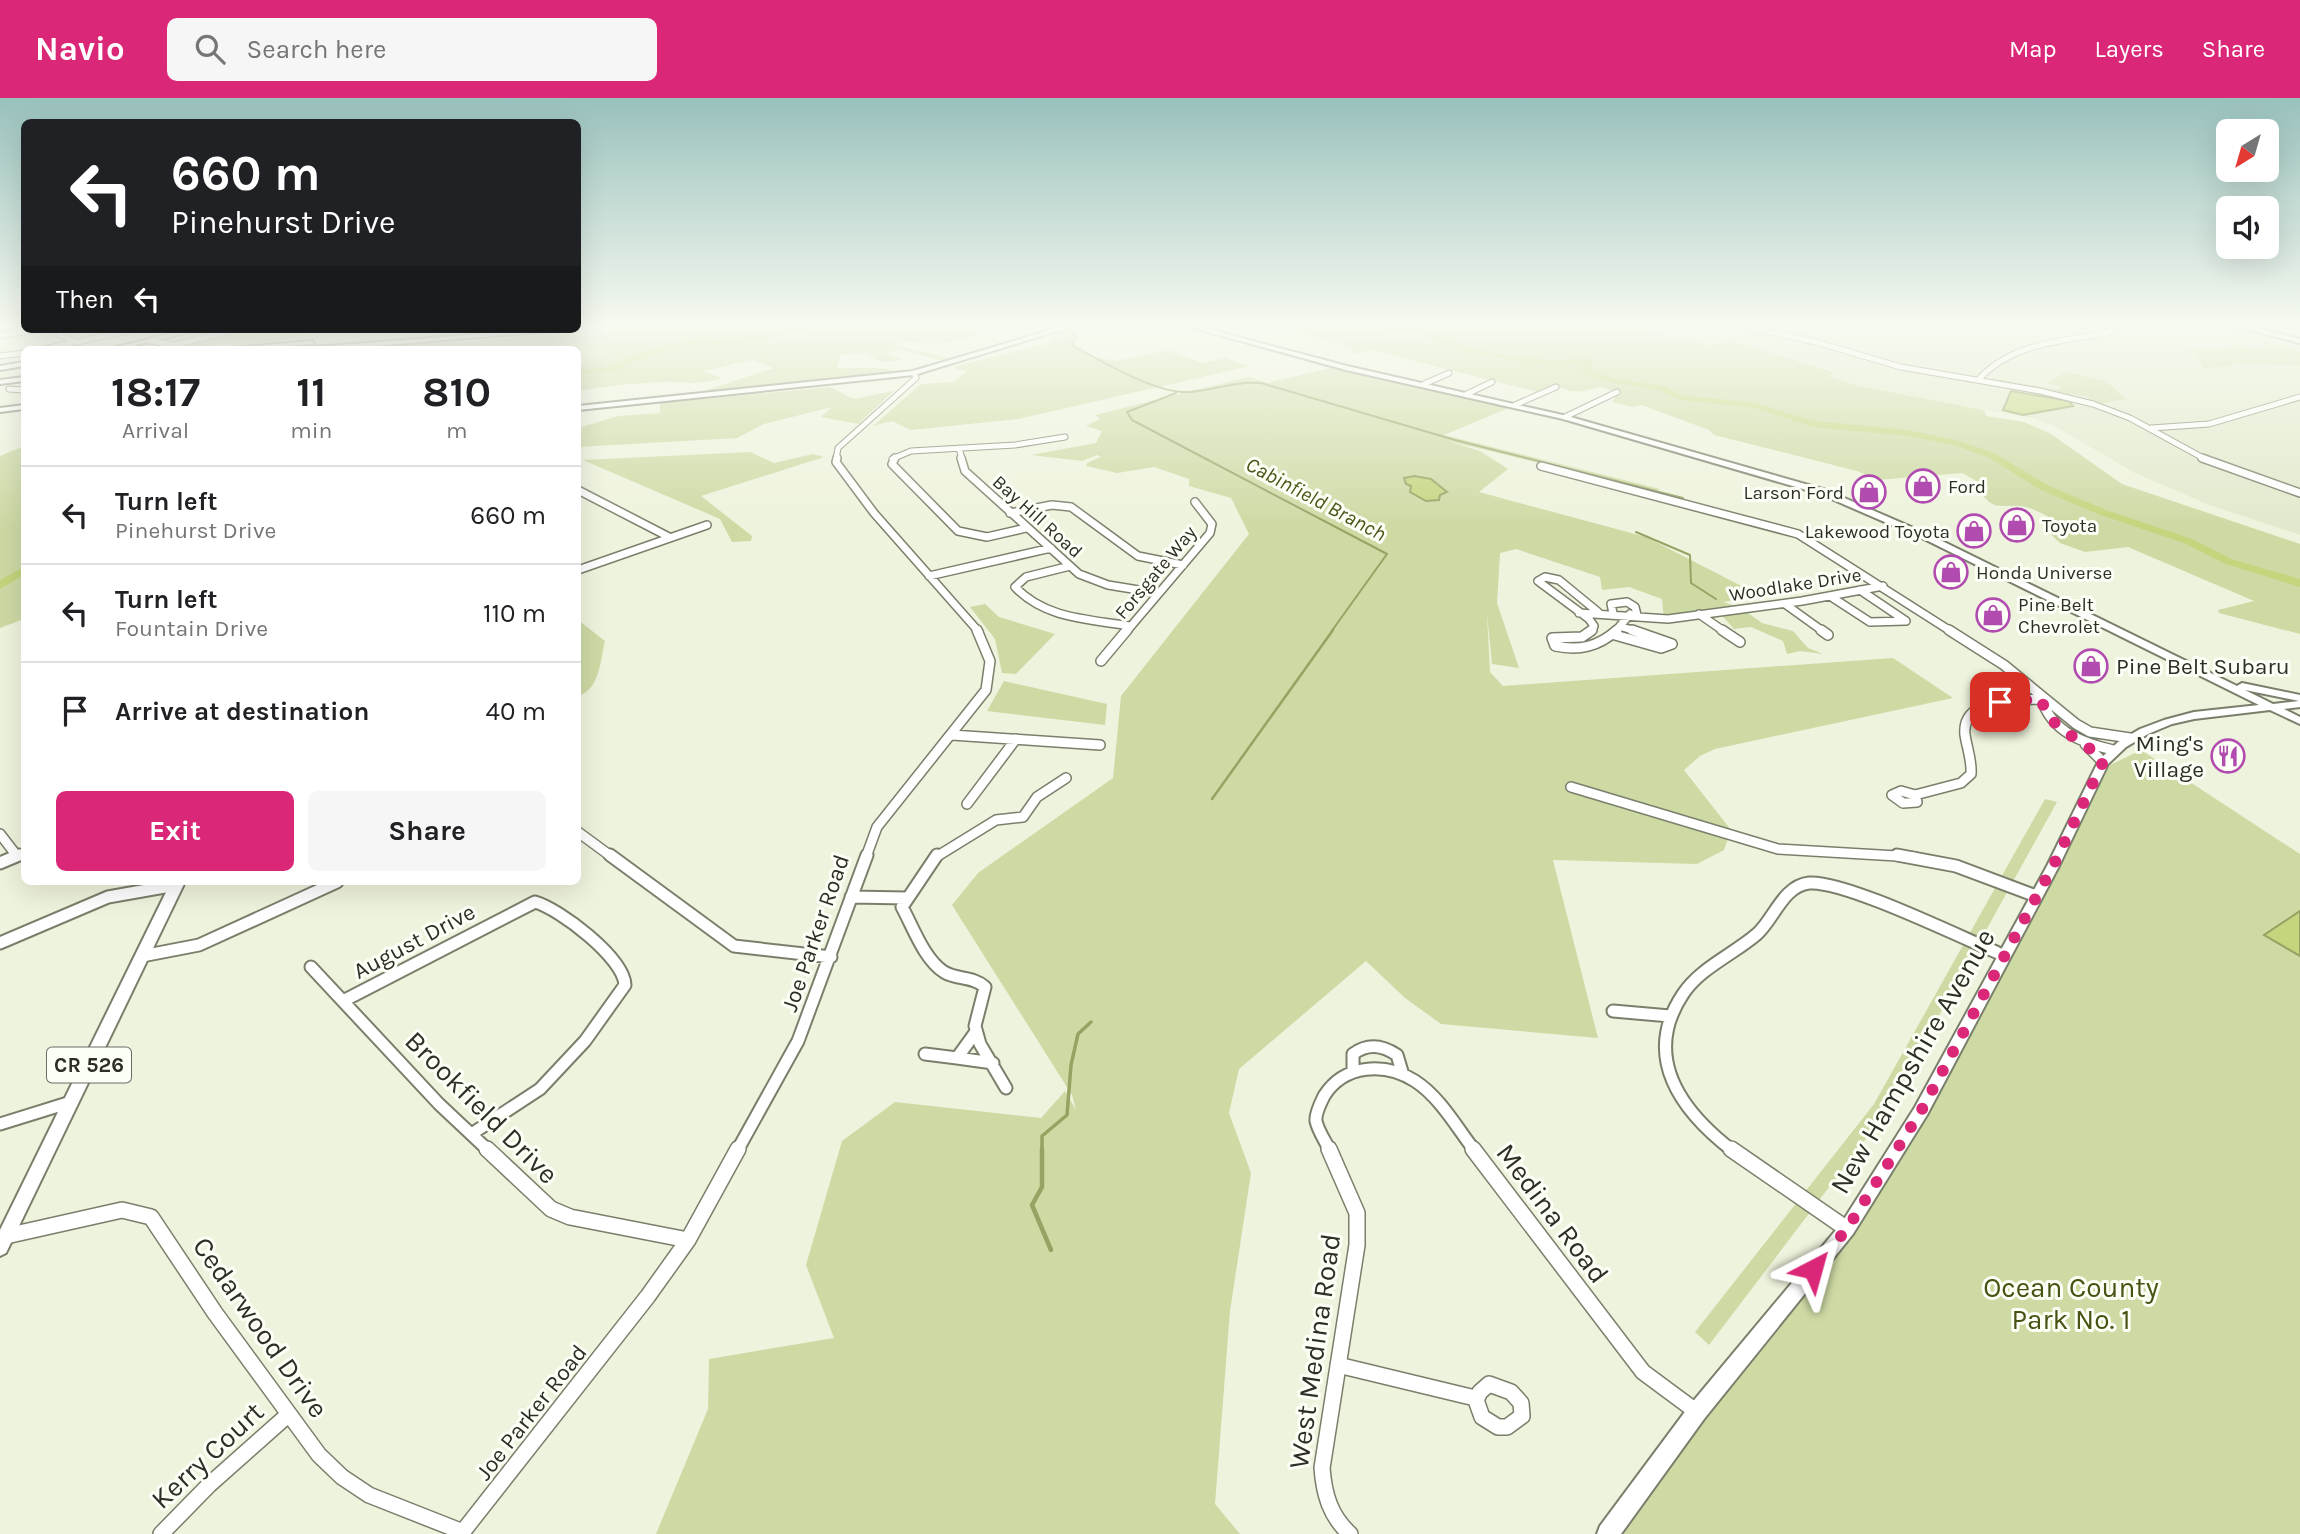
<!DOCTYPE html>
<html lang="en">
<head>
<meta charset="utf-8">
<style>
  :root { --surface:#fff; --page:#f6f6f6; --text:#202124; --muted:#757577; --line:#e0e0e0; --accent:#db2777 }
  body { margin:0; font-family:Karla,sans-serif; background:var(--page); color:var(--text); height:100vh; display:flex; flex-direction:column; font-size:26px; white-space:nowrap }
  * { box-sizing:border-box; margin:0 }
  p { font-size:23px; color:var(--muted) }
  .icon { flex:none; width:38px; height:38px; fill:none; stroke:currentColor; stroke-width:2; stroke-linecap:round; stroke-linejoin:round }
  .map { position:relative; flex:1; overflow:hidden }
  .drawer { position:absolute; left:21px; top:248px; width:560px; height:539px; display:flex; flex-direction:column; background:var(--surface); border-radius:10px; box-shadow:0 7px 28px #0002 }
  .drawer>* { flex:none }
  .banner { position:absolute; left:21px; top:21px; width:560px; height:214px; border-radius:10px; box-shadow:0 7px 28px #0002; background:#202124; color:#fff; overflow:hidden }
  .needle { width:46px; rotate:217deg }
  .controls { position:absolute; left:2216px; top:21px; display:grid; gap:14px }
  .controls a { display:grid; place-items:center; width:63px; height:63px; border-radius:10px; background:var(--surface); box-shadow:0 7px 28px #0002; font-size:35px }
  .pin { position:absolute; display:grid; place-items:center; width:60px; height:60px; color:#fff; margin:-30px; border-radius:14px; box-shadow:0 4px 10px #0006 }
  .me { position:absolute; width:77px; margin:-38px; rotate:39deg; stroke-linejoin:round; filter:drop-shadow(0 0 5px #0008) }
  .turn { display:flex; align-items:center; gap:24px; height:147px; padding:0 35px; font-size:32px }
  .turn .icon { width:91px; height:91px; stroke-width:2.5 }
  .turn b { display:block; font-size:49px; line-height:60px }
  .then { display:flex; align-items:center; height:66px; padding:0 35px; background:#0003; gap:14px; font-size:26px }
  .eta { display:flex; justify-content:space-evenly; align-items:center; height:119px; text-align:center }
  .eta b { font-size:42px; font-weight:700; line-height:49px }
  .primary-button { display:flex; gap:14px; margin-top:auto; padding:14px 35px }
  .primary-button a { flex:1; height:80px; border-radius:10px; background:var(--accent); color:#fff; font-size:28px; font-weight:700; line-height:80px; text-align:center }
  .primary-button a+a { background:var(--page); color:var(--text) }
  ul { padding:0; list-style:none }
  li { display:flex; align-items:center; gap:21px; height:98px; padding:0 35px; border-top:2px solid var(--line) }
  li div { flex:1 }
  li b { display:block; font-size:26px }
  li em { font-style:normal }
  header { display:flex; align-items:center; gap:42px; box-sizing:border-box; height:98px; padding:0 35px; background:var(--accent); color:#fff }
  header strong { font-size:33px }
  nav { display:flex; gap:38px; margin-inline-start:auto; font-size:24px }
  .search { width:490px; height:63px; background:var(--page); display:flex; align-items:center; gap:18px; box-sizing:border-box; padding:0 24px; border-radius:10px; color:var(--muted); font-size:26px }
  .map>svg:first-child { display:block }
  .built { fill:#e1e9cc }
  .green { fill:#cddaa4 }
  .water { fill:#c3d57d; stroke:#96a363; stroke-width:2 }
  .lines { fill:none; stroke-linecap:round; stroke-linejoin:round }
  .stream-far3 { stroke:#96a363; stroke-width:2 }
  .stream-far2 { stroke:#96a363; stroke-width:2.5 }
  .stream-far1 { stroke:#96a363; stroke-width:3.5 }
  .stream { stroke:#96a363; stroke-width:4.5 }
  .river { fill:#c3d57d; fill-rule:evenodd }
  .minor-far4-casing { stroke:#7a7f6b; stroke-width:7 }
  .minor-far3-casing { stroke:#7a7f6b; stroke-width:10 }
  .minor-far2-casing { stroke:#7a7f6b; stroke-width:12 }
  .minor-far1-casing { stroke:#7a7f6b; stroke-width:15 }
  .minor-casing { stroke:#7a7f6b; stroke-width:18 }
  .major-casing { stroke:#7a7f6b; stroke-width:4 }
  .highway-casing { stroke:#7a7f6b; stroke-width:4 }
  .minor-far4 { stroke:#fff; stroke-width:5 }
  .minor-far3 { stroke:#fff; stroke-width:7 }
  .minor-far2 { stroke:#fff; stroke-width:9 }
  .minor-far1 { stroke:#fff; stroke-width:11 }
  .minor { stroke:#fff; stroke-width:15 }
  .major { fill:#fff; fill-rule:evenodd }
  .highway { fill:#fff; fill-rule:evenodd }
  .route { stroke:#db2777; stroke-width:12; stroke-dasharray:0 21.6 }
  .labels { text-anchor:middle; stroke-width:6; stroke-linejoin:round; paint-order:stroke }
  .far-poi-label { font-size:19px; fill:#2d2f27; stroke:#fcfff6; text-anchor:start }
  .far-street-label { font-size:19px; fill:#2d2f27; stroke:#fcfff6 }
  .far-water-label { font-size:21px; font-style:italic; fill:#4b5516; stroke:#fcfff6 }
  .shield { fill:#fcfff6; stroke:#6b6d65; stroke-width:2 }
  .shield-label { font-size:21px; font-weight:bold; fill:#2d2f27 }
  .poi-label { font-size:23px; fill:#2d2f27; stroke:#fcfff6; text-anchor:start }
  .street-label { font-size:23px; fill:#2d2f27; stroke:#fcfff6 }
  .near-street-label { font-size:28px; fill:#2d2f27; stroke:#fcfff6 }
  .near-park-label { font-size:28px; fill:#485212; stroke:#fcfff6 }
</style>
</head>
<body>
<header>
<strong>Navio</strong>
<div class="search"><svg class="icon" aria-label="search" viewBox="0 0 24 24"><circle cx="10" cy="10" r="6"/><path d="M15 15l6 6"/></svg>Search here</div>
<nav><a>Map</a><a>Layers</a><a>Share</a></nav>
</header>
<div class="map">
<svg width="2300" height="1436" viewBox="0 0 2300 1436">
  <rect width="100%" height="100%" fill="#eef3dd"/>
  <!-- built -->
  <path class="built" d="M1560,228H2300V437L2207,406L2135,375L2058,330L2036,321L1854,287L1827,278L1835,274L1732,243L1710,247L1626,228L1609,232Z"/>
  <!-- green -->
  <path class="green" d="M951,228L981,234C965,241 950,245 933,246C919,248 907,238 895,247L954,261L947,264L898,251L887,255L902,261C888,266 879,266 867,255L841,257L837,270C858,271 876,267 897,274L697,295L774,270L751,262L703,273L721,280C703,288 681,283 661,284C633,285 606,288 578,293V252H343L600,234L624,230Z
    M1275,228H1560L1609,232L1626,228L1710,247L1732,243L1836,275L1828,278L1854,287L1984,312L1986,318L2024,324L2051,336L2122,386L2300,446V536L2219,515L2218,512L2254,503L2128,449L2085,454L2060,445L2044,430L2063,426C2051,421 2034,409 2020,408C2000,406 1995,414 1980,394L1989,390L1962,375L1878,382L1857,373L1714,337L1709,332L1642,307L1633,309L1612,304L1619,295C1594,286 1603,290 1580,293C1562,295 1566,284 1542,295L1371,252L1351,256L1352,250Z
    M207,231H332L277,244L220,246L187,252H148L207,239L191,235Z
    M1072,231L1080,241L1073,245L1095,259L1116,263L1169,252L1202,265L1225,260L1250,268L1018,321L911,332L892,323L873,328L921,286L954,284L967,273L955,271L956,268L1049,245L1052,238Z
    M2264,245L2290,249L2300,254V268L2233,265L2230,268L2205,271L2196,256L2180,252L2235,251L2231,248L2272,251Z
    M1330,270L1511,309L1444,337L1660,391L1655,393L1448,343L1480,353L1508,371L1479,394L1646,439L1761,498L1723,504L1741,510L1762,525L1793,533L1808,550L1823,556L1800,553L1787,556L1783,543L1751,529L1734,531L1718,513L1664,520L1662,501L1629,489L1602,492L1600,479L1516,451L1500,455L1497,505L1519,570L1492,566L1487,516L1490,574L1503,588L1893,560L1953,600L1715,651L1700,658L1684,672L1731,732L1724,752L1697,766L1553,762L1598,940L1441,926L1405,900L1366,863L1239,971L1229,1015L1251,1075L1230,1213L1215,1406L1240,1436H656L708,1311L709,1261L834,1240L806,1167L842,1043L895,1004L1041,1020L1065,993L1076,1012L1072,997L952,807L978,775L1113,680L1121,598L1249,436L1231,400L1189,388V381L1154,369L1117,375L1086,368L1087,365L1101,359L1097,357L1082,363L1031,357L1096,345L1102,333L1086,328L1100,321L1095,317L1244,280L1251,279L1267,285Z
    M2066,274L2106,283L2126,301L2099,306L2088,302L2089,299L1989,283L1992,280L2057,292L2062,289L2048,285Z
    M830,289L854,301L894,293L858,326L821,319L832,309L764,326L737,340L578,349V330L618,318L660,315V305Z
    M24,348V521L0,530V358Z
    M750,354L774,365L813,356L824,359L701,398L752,438L751,443L732,444L720,421L583,362Z
    M985,506L999,519L1055,536L1016,576L1002,575L995,541L970,509Z
    M578,522L605,543C600,563 600,591 578,598Z
    M1004,583L1107,606L1105,627L987,613Z
    M2141,652L2300,756V1436H1608L1847,1131L1921,1013L2078,717L2110,667Z
    M2045,701L2057,704L1884,1017L1709,1247L1695,1234L1874,1006Z"/>
  <!-- water -->
  <path class="water" d="M2011,293L2069,303L2073,308L2023,317L2003,312Z
    M1414,378L1431,381L1447,394L1440,397L1439,402L1426,403L1410,394L1411,388L1406,386L1404,380Z
    M2300,813V858L2264,837Z"/>
  <g class="lines">
    <!-- stream-far3 -->
    <path class="stream-far3" d="M1068,232L1076,240L1072,243L1073,248C1103,264 1156,296 1190,294C1214,292 1236,283 1261,285L1455,342L1683,400
      M1176,295L1127,314L1132,322L1387,456L1331,534
      M1636,434L1690,457L1691,485L1716,501"/>
    <!-- stream-far2 -->
    <path class="stream-far2" d="M1212,701L1333,532"/>
    <!-- stream-far1 -->
    <path class="stream-far1" d="M1042,1053V1038L1067,1017L1071,967L1078,936L1091,924"/>
    <!-- stream -->
    <path class="stream" d="M1042,1051V1089L1032,1107L1051,1152"/>
    <!-- river -->
    <path class="river" d="M798,228H829L728,248L704,245L679,249L634,263L616,273L578,276V272L611,269L628,259L678,245L704,241L728,244Z
      M1355,228L1425,232L1444,241L1485,254L1551,263L1590,261L1594,263L1590,267L1591,273L1615,281L1664,288L1682,297L1755,305L1814,323L1908,332L1959,343L1994,355L2049,388L2106,412L2192,441L2231,461L2300,481V489L2223,465L2184,445L2098,416L2041,392L1988,359L1954,347L1908,338L1813,329L1754,310L1680,302L1659,292L1614,285L1584,276L1582,266L1551,267L1484,258L1438,245L1423,236Z
      M24,469V477L0,491V482Z"/>
    <defs>
      <path id="minor-far4" d="M1741,228L1816,244L1901,269L2040,293L2093,306L2130,320L2205,361
        M0,229L6,228
        M59,237L78,244
        M0,238L42,231
        M150,243L174,247L238,231
        M40,252L136,231
        M0,258L24,255
        M1978,282C2013,243 2063,244 2111,234L2112,228
        M1424,286L1449,275
        M9,291L24,292
        M1467,296L1492,284
        M1515,307L1556,289
        M1565,319L1617,294
        M2151,330L2209,326L2300,299
        M959,350L962,361
        M836,361L838,350L916,280L914,275
        M892,361L911,353L1015,347L1065,339"/>
      <path id="minor-far3" d="M837,360L836,364L874,415L979,534
        M895,360L892,366L958,433L987,439L1026,430
        M961,360L965,373L1079,476L1108,487L1157,495
        M2202,360L2300,395
        M1541,368L1798,436L1952,534
        M578,392L669,439
        M1010,415L1052,407L1071,409L1138,458L1183,467
        M1070,468L1026,479L1015,489C1045,521 1089,521 1130,528
        M578,472L707,427
        M929,478L1051,450
        M1830,498L1870,524L1906,523L1860,492
        M1785,506L1824,534
        M1579,515L1668,521L1802,503L1883,488
        M1613,515L1611,506L1627,504L1635,509L1637,517
        M1699,516L1725,534
        M1622,529L1639,534
        M1126,534L1210,435L1212,426L1195,404
        M1591,534L1594,528L1589,521L1538,483L1545,479L1559,482L1598,514
        M1615,534L1630,516"/>
      <path id="minor-far2" d="M1592,532L1582,539L1552,540L1555,548C1579,553 1598,549 1617,532
        M1722,532L1740,544
        M1821,532L1828,537
        M1949,532L2004,567L2076,626L2090,634L2130,640
        M1615,537L1661,550L1672,546L1632,532
        M1101,563L1127,532
        M2042,602C2052,634 2083,645 2113,652
        M952,637L1100,647
        M2085,646L2103,664
        M1571,689L1778,751L1914,759
        M1901,693L1915,697L1917,704L1903,705L1892,697Z
        M1915,697L1961,685L1971,676C1972,662 1967,650 1965,637C1961,599 2017,602 2042,601
        M967,706L1016,641
        M578,734L612,759
        M0,736L17,758
        M14,759L24,755
        M866,759L877,729L986,592L990,563L977,532
        M936,759L996,722L1023,719L1037,699L1066,680"/>
      <path id="minor-far1" d="M610,757L734,848L831,859
        M937,757L902,809C913,829 924,861 944,874C957,882 973,878 985,889L975,928L980,946L1006,990
        M1897,757L1956,768L2036,798
        M0,765L19,757
        M851,799L907,800
        M0,845L108,799L176,787
        M142,858L199,847L337,784
        M311,869L439,1006L489,1053
        M343,903L535,804C560,811 624,860 625,887L585,943L540,991L473,1035
        M1613,913L1670,918
        M925,956L957,960L975,935
        M957,960L993,965
        M1353,973V956C1368,945 1382,947 1397,957L1403,977
        M0,1026L71,1004
        M737,1053L798,943L867,757
        M1330,1053C1326,1044 1318,1033 1316,1023C1315,1016 1321,1004 1324,998C1344,966 1385,964 1415,983C1440,999 1457,1030 1475,1053
        M1733,1053C1681,1013 1641,959 1683,896C1700,870 1734,856 1757,836C1774,821 1783,788 1809,785C1845,782 1964,841 2003,857"/>
      <path id="minor" d="M487,1051L551,1111L570,1119L688,1142
        M1329,1051L1357,1115V1147L1322,1370C1324,1396 1330,1418 1350,1436
        M1473,1051L1643,1274L1697,1314
        M1731,1051L1847,1131
        M6,1138L122,1112L151,1119L215,1215L319,1357L342,1379L369,1397L463,1434
        M1338,1267L1475,1300
        M1489,1286L1511,1294L1521,1305L1522,1318L1507,1329H1498L1482,1319L1476,1302L1480,1294Z
        M161,1436L209,1387L289,1316
        M461,1436L648,1198L688,1142L738,1051"/>
      <path id="major" d="M1064,228H1074L914,277L578,312V308L913,273Z
        M1186,228H1197L1347,268L1567,318L1826,392L1932,438L2237,588L2242,585L2300,597V609L2284,611L2300,619V626L2270,612L2194,621L2172,626L2148,636L2126,649L2108,666L2059,768L1927,1017L1853,1136L1704,1321L1621,1436H1597L1600,1428L1690,1307L1841,1126L1915,1009L2047,768L2099,662L2118,644L2140,631L2164,622L2194,614L2259,607L1926,442L1820,396L1563,321L1346,272ZM2245,592L2299,603L2273,606Z
        M2234,228H2246L2300,241V245Z
        M190,231H200L116,252H105Z
        M24,264V268L0,272V268Z
        M24,307V311L0,314V310Z
        M171,784H185L6,1155L0,1158V1132Z"/>
      <path id="highway" d="M578,228H608L578,232L575,231Z
        M546,231H574L328,252H299L302,250Z
        M312,243L314,246L227,252L230,250Z
        M24,279V283L0,286V282Z"/>
    </defs>
    <!-- minor-far4 casing -->
    <use href="#minor-far4" class="minor-far4-casing"/>
    <!-- minor-far3 casing -->
    <use href="#minor-far3" class="minor-far3-casing"/>
    <!-- minor-far2 casing -->
    <use href="#minor-far2" class="minor-far2-casing"/>
    <!-- minor-far1 casing -->
    <use href="#minor-far1" class="minor-far1-casing"/>
    <!-- minor casing -->
    <use href="#minor" class="minor-casing"/>
    <!-- major casing -->
    <use href="#major" class="major-casing"/>
    <!-- highway casing -->
    <use href="#highway" class="highway-casing"/>
    <!-- minor-far4 -->
    <use href="#minor-far4" class="minor-far4"/>
    <!-- minor-far3 -->
    <use href="#minor-far3" class="minor-far3"/>
    <!-- minor-far2 -->
    <use href="#minor-far2" class="minor-far2"/>
    <!-- minor-far1 -->
    <use href="#minor-far1" class="minor-far1"/>
    <!-- minor -->
    <use href="#minor" class="minor"/>
    <!-- major -->
    <use href="#major" class="major"/>
    <!-- highway -->
    <use href="#highway" class="highway"/>
  </g>
  <!-- sky -->
  <linearGradient id="sky" x2="0" y2="1"><stop stop-color="#99c1bd"/><stop offset="0.53" stop-color="#f7faf0"/><stop offset="1" stop-color="#f7faf0" stop-opacity="0"/></linearGradient>
  <rect width="2300" height="429" fill="url(#sky)"/>
  <g class="lines">
    <!-- route -->
    <path class="route" d="M1813,1171L1847,1131L1921,1013L2053,768L2103,664C2087,641 2045,631 2042,601L2000,604"/>
  </g>
  <!-- icons -->
  <defs>
    <symbol id="shop-ring" viewBox="-11 -11 22 22"><circle r="9.5" fill="#fcfff6" stroke="#b14baf" stroke-width="1.5"/><path d="M-5-2.5h2.3a2.7 3.5 0 0 1 5.4 0H5L5.5 6h-11ZM-1.5-2.5h3a1.5 2.3 0 0 0-3 0Z" fill="#b14baf"/></symbol>
    <symbol id="restaurant-ring" viewBox="-11 -11 22 22"><circle r="9.5" fill="#fcfff6" stroke="#b14baf" stroke-width="1.5"/><path d="M-5-6h1v4h1v-4h1v4h1v-4h1v5L-1.5 .5V6h-2V.5L-5-1ZM5-6V6H3V1.5H1.5Q1.5-4 5-6Z" fill="#b14baf"/></symbol>
  </defs>
  <g fill-rule="evenodd">
    <use href="#shop-ring" x="1904" y="369" width="38" height="38"/>
    <use href="#shop-ring" x="1850" y="375" width="38" height="38"/>
    <use href="#shop-ring" x="1998" y="408" width="38" height="38"/>
    <use href="#shop-ring" x="1955" y="414" width="38" height="38"/>
    <use href="#shop-ring" x="1932" y="455" width="38" height="38"/>
    <use href="#shop-ring" x="1974" y="498" width="38" height="38"/>
    <use href="#shop-ring" x="2072" y="549" width="38" height="38"/>
    <use href="#restaurant-ring" x="2209" y="639" width="38" height="38"/>
  </g>
  <g class="labels">
    <!-- far-poi labels -->
    <g class="far-poi-label">
      <text x="1948" y="395">Ford</text>
      <text x="1844" y="401" text-anchor="end">Larson Ford</text>
      <text x="2042" y="434">Toyota</text>
      <text x="1950" y="440" text-anchor="end">Lakewood Toyota</text>
      <text x="1976" y="481">Honda Universe</text>
      <text x="2018" y="513">Pine Belt<tspan x="2018" dy="22">Chevrolet</tspan></text>
    </g>
    <!-- far-street labels -->
    <g class="far-street-label">
      <text transform="translate(1038 418) rotate(42)" y="7">Bay Hill Road</text>
      <text transform="translate(1155 474) rotate(-50)" y="7">Forsgate Way</text>
      <text transform="translate(1795 486) rotate(-9)" y="7">Woodlake Drive</text>
    </g>
    <!-- far-water labels -->
    <g class="far-water-label">
      <text transform="translate(1316 401) rotate(28)" y="7">Cabinfield Branch</text>
    </g>
    <!-- shield labels -->
    <rect class="shield" x="47" y="949.5" width="84" height="35" rx="5"/>
    <g class="shield-label">
      <text x="89" y="974">CR 526</text>
    </g>
    <!-- poi labels -->
    <g class="poi-label">
      <text x="2116" y="576">Pine Belt Subaru</text>
      <text x="2204" y="653" text-anchor="end">Ming's<tspan x="2204" dy="26">Village</tspan></text>
    </g>
    <!-- street labels -->
    <g class="street-label">
      <text transform="translate(815 835) rotate(-71)" y="8">Joe Parker Road</text>
      <text transform="translate(414 843) rotate(-28)" y="8">August Drive</text>
      <text transform="translate(531 1314) rotate(-52)" y="8">Joe Parker Road</text>
    </g>
    <!-- near-street labels -->
    <g class="near-street-label">
      <text transform="translate(1912 963) rotate(-60)" y="10">New Hampshire Avenue</text>
      <text transform="translate(482 1009) rotate(45)" y="10">Brookfield Drive</text>
      <text transform="translate(1553 1115) rotate(53)" y="10">Medina Road</text>
      <text transform="translate(261 1229) rotate(55)" y="10">Cedarwood Drive</text>
      <text transform="translate(1314 1253) rotate(-82)" y="10">West Medina Road</text>
      <text transform="translate(207 1357) rotate(-43)" y="10">Kerry Court</text>
    </g>
    <!-- near-park labels -->
    <g class="near-park-label">
      <text x="2071" y="1199">Ocean County<tspan x="2071" dy="32">Park No. 1</tspan></text>
    </g>
  </g>
</svg>
<div class="controls">
<a><svg class="needle" viewBox="-14 -14 28 28"><path d="M0-13l5 13h-10z" fill="#e53935"/><path d="M0 13l5-13h-10z" fill="#757577"/></svg></a>
<a><svg class="icon" aria-label="sound" viewBox="0 0 24 24"><path d="M4 9h4l5-4v14l-5-4H4zM17 9q2 3 0 6"/></svg></a>
</div>
<div class="pin" style="left:2000px;top:604px;background:#d93025"><svg class="icon" aria-label="arrive" viewBox="0 0 24 24"><path d="M6 21V4h12l-3 4 3 4H6"/></svg></div>
<svg class="me" style="left:1813px;top:1171px" viewBox="-20 -20 40 40"><path d="M0-17L14 15 0 8-14 15z" fill="#db2777" stroke="#fff" stroke-width="4"/></svg>
<div class="banner">
<div class="turn"><svg class="icon" aria-label="left" viewBox="0 0 24 24"><path d="M17 20v-9H6M10 6l-5 5 5 5"/></svg><div><b>660 m</b>Pinehurst Drive</div></div>
<div class="then">Then<svg class="icon" aria-label="left" viewBox="0 0 24 24"><path d="M17 20v-9H6M10 6l-5 5 5 5"/></svg></div>
</div>
<section class="drawer">
<div class="eta">
<div><b>18:17</b><p>Arrival</p></div>
<div><b>11</b><p>min</p></div>
<div><b>810</b><p>m</p></div>
</div>
<ul>
<li><svg class="icon" aria-label="left" viewBox="0 0 24 24"><path d="M17 20v-9H6M10 6l-5 5 5 5"/></svg><div><b>Turn left</b><p>Pinehurst Drive</p></div><em>660 m</em></li>
<li><svg class="icon" aria-label="left" viewBox="0 0 24 24"><path d="M17 20v-9H6M10 6l-5 5 5 5"/></svg><div><b>Turn left</b><p>Fountain Drive</p></div><em>110 m</em></li>
<li><svg class="icon" aria-label="arrive" viewBox="0 0 24 24"><path d="M6 21V4h12l-3 4 3 4H6"/></svg><div><b>Arrive at destination</b></div><em>40 m</em></li>
</ul>
<div class="primary-button"><a>Exit</a><a>Share</a></div>
</section>
</div>
</body>
</html>
